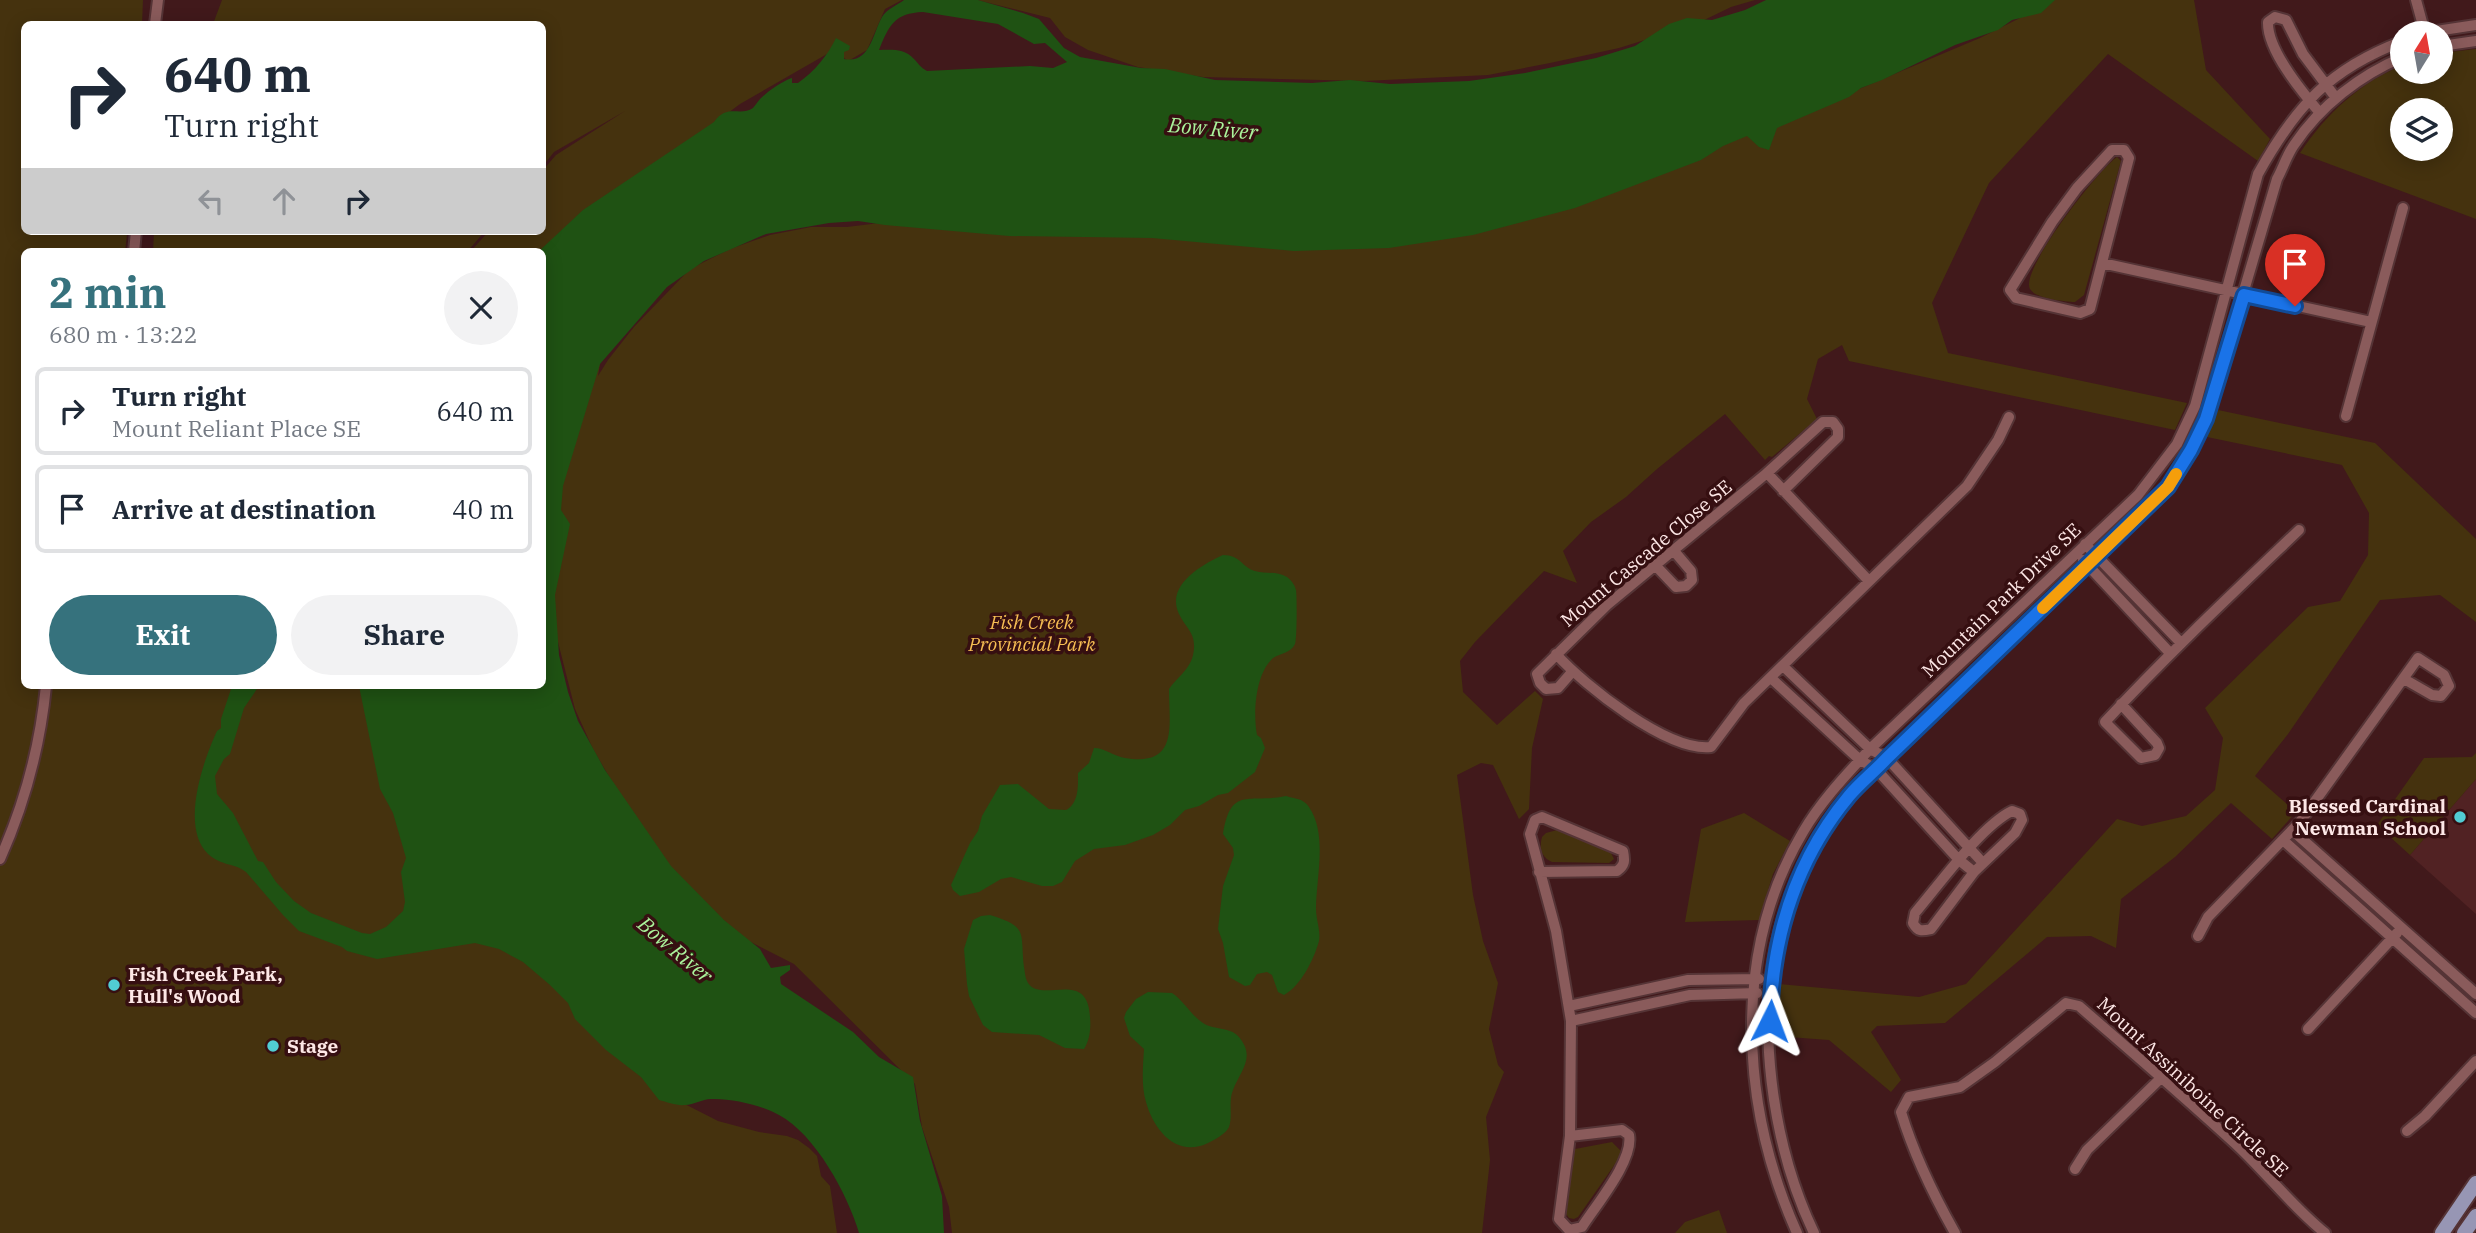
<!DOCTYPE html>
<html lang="en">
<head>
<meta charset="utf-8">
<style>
  :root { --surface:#fff; --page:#f2f2f3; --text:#1f2937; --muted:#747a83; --line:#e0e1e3; --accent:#36727d }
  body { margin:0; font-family:"IBM Plex Serif",serif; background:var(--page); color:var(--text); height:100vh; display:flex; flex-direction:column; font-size:26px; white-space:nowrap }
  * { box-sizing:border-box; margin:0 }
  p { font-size:23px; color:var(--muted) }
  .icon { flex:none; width:38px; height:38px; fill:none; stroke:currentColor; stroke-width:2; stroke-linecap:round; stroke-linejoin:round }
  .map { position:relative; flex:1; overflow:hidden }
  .details { position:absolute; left:21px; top:248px; width:525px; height:441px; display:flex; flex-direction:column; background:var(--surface); border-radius:10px; box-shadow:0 4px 18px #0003 }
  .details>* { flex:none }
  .hud { position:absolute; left:21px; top:21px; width:525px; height:214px; border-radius:10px; box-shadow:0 4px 18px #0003; background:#fff; color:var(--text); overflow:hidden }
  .needle { width:46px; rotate:11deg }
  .tools { position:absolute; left:2390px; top:21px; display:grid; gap:14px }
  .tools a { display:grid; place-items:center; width:63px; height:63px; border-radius:50%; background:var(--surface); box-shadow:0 4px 18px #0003; font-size:35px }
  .pin { position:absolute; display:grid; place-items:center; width:60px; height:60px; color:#fff; margin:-72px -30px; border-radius:50% 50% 50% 0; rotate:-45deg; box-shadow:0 0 7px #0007 }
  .pin .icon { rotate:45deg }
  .me { position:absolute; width:77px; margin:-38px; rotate:3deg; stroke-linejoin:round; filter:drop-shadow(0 0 5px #0008) }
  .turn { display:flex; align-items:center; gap:24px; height:147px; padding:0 28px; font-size:32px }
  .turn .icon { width:91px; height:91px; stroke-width:2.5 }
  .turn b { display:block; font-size:49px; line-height:60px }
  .lanes { display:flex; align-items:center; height:66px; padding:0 28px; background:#0003; justify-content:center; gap:35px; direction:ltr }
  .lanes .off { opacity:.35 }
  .round { display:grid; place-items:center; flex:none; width:74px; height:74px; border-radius:37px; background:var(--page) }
  .headline { display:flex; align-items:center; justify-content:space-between; height:119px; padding:0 28px }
  h1 { font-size:42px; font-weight:800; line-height:52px; color:var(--accent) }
  .primary-button { display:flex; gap:14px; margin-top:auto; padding:14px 28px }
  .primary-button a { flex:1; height:80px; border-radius:42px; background:var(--accent); color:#fff; font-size:28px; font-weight:800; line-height:80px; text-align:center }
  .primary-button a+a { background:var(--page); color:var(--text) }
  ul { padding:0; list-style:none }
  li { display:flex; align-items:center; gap:21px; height:88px; margin:0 14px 10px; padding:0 14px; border:4px solid var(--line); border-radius:10px }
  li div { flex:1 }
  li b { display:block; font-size:26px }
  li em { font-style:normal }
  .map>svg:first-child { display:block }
  .built { fill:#512223 }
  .green { fill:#45320e; fill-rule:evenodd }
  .water { fill:#1f5213; fill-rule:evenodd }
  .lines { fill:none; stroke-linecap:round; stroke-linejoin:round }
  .minor-casing { stroke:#553436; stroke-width:14 }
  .major-casing { stroke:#553436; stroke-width:18 }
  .minor { stroke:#8a5b5b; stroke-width:10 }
  .major { stroke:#9796b4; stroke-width:14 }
  .route-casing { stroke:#114b97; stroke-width:18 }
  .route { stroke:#1a73e8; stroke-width:12 }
  .slow { stroke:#f59e0b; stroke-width:12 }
  .poi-dot { fill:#51ccd3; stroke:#360f11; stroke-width:2.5 }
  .labels { text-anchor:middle; stroke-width:7; stroke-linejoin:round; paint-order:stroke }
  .street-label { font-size:19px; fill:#fde7e6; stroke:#360f11 }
  .park-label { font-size:19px; font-style:italic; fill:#f6bd53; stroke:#360f11 }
  .poi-label { font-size:19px; font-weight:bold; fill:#fde7e6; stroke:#360f11; text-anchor:start }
  .water-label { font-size:21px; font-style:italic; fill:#abf49c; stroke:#360f11 }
</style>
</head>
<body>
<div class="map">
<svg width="2476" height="1233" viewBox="0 0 2476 1233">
  <rect width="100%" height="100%" fill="#41191b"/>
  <!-- built -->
  <path class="built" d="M2476,779V914L2410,855Z"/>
  <!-- green -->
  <path class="green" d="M0,0H143L142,24H24V231H126L127,234L125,252H24V686H427L671,1097L718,1121L759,1132L787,1136L798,1140L809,1148L817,1156L821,1176L830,1186L837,1233H0Z
    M222,0H902L885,9L867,50L848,61L834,50L740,104L542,252H470L489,231H542L543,170L556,155L625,111L554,152L543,166L542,24H213Z
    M977,0H1755L1731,7L1696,24L1619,48L1550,63L1488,75L1364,81L1203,77L1138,67L1088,50L1065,37L1050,18Z
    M2049,0H2194L2206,70L2270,139L2258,161L2108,54L1989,183L1932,303L1948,353L2187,403L2175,430L1849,361L1842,345L1818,359L1807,399L1817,419L1772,457L1769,456L1765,460L1725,414L1657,469L1626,497L1591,522L1563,551L1577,583L1544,571L1475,642L1460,661L1463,692L1497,725L1535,691L1543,699L1532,748L1529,809L1519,819L1493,765L1481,763L1457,775L1473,895L1483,941L1498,983L1489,1029L1498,1065L1504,1072L1486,1117L1490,1160L1482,1233H952L949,1207L922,1127L915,1084L794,964L747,940L715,913L668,865L620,795L593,749L575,709L558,642L542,686L543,422L600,364L598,376L608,360L634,327L690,269L730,249L770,235L811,227H847L1814,108L1980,38L2018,19Z
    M2476,49V219L2300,153C2326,114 2359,83 2403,65V72H2441V53ZM2441,110V149H2403V110Z
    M2117,157L2121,161L2084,295L2075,302C2063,301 2036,299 2030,289C2019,271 2099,169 2117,157Z
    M154,231H485L467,252H153Z
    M2218,410L2375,443L2476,539V622L2440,595L2380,600L2288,734L2255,776L2296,812L2272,839L2231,803L2175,857L2121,899L2116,948L2091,936L2047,937L1945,1023L1877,1026L1871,1032L1901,1080L1891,1092L1829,1040L1776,1036L1779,984L1919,997L1966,984L2117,819L2142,826L2186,816L2215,790L2223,738L2205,708L2308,607L2340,601L2368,555L2369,513L2342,465L2207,437Z
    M2476,753V779L2410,855L2377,825L2424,758L2472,757Z
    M1744,813L1790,841L1773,874L1759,920L1685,922L1701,829Z
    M1557,830L1611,853L1614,859L1609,863L1552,862C1541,857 1539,848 1542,837L1546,833Z
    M1612,1142L1621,1151L1620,1157L1578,1217L1574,1219L1569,1218L1566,1214L1575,1149Z
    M1719,1210L1727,1233H1675L1685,1222Z"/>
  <!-- water -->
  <path class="water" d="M904,0H978L1023,13L1039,19L1064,48L1080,57L1141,68L1165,69L1215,80L1312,83L1350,80L1390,84L1469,81L1525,73L1596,58L1635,46L1669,24L1687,18L1712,20L1745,10L1766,0H2055L2041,13L2012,20L1998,30L1955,45L1882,80L1861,88L1849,97L1777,128L1769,150L1759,147L1747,136L1723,146L1701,160L1575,208L1473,235L1389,248L1294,251L1152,238L1009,236L885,225L858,221L829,223L766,234L704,261L667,287L600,364L563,486L561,510L570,524L555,595L559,655L568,692L578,721L605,770L671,866L724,920L760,949L771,968L790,965V970L780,977L781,984L853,1032L879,1057L913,1077L920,1121L942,1196L944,1233H859C848,1195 815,1134 779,1115C761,1105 731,1098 711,1099C702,1099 694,1105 685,1105C677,1106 667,1102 659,1100L641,1077L606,1050L575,1019L568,1003L550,985L523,962L499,949L475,943L377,959L347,951L342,947L299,931L283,915L246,872C235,863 221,866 208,854C180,827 203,761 217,731L221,728V719L232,686H259L244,708L230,754L224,759L215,776L217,794L233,813L258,861L263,862L276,882L294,901L311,913L362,933L370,934L386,927L403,911L405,902L401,872L406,858L393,813L380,789L359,686H542V252H538L583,210L714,122C727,103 740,117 753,108C754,107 759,100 760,99C767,92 782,81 792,78V83H798C814,72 828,55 836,38L850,46L849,50L844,52V59C870,64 872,35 882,17C886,10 897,5 904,0ZM923,12L998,24L1034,44L1045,43L1067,62L1053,68L1030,66L927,71C920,67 919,64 914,59C904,48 891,50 879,50C889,25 895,13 923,12Z
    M1223,555C1241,555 1241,567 1255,571C1266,574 1277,571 1287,577C1291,580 1295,585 1296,590C1297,596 1297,639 1295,644C1291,653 1281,653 1273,658C1255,674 1253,714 1257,735L1261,738L1265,748L1255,772L1228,793L1218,795L1199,806L1185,810L1170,825L1153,835L1125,845L1094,849L1075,861L1062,882L1053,886H1042L1011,877L1001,879L979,892L960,896L953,890L951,885L970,843L978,831L982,816L1000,785L1018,784L1049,809L1066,810C1079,803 1078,786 1078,773L1089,763L1094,748C1105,748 1113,756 1125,758C1179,767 1169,726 1169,689C1179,675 1193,668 1194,648C1195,632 1185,627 1179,614C1165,585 1203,564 1223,555Z
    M1286,796C1295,799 1303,798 1309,807C1328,835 1316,878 1316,909C1316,920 1321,931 1319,941C1314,959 1301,986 1284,995L1278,992L1272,975L1267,972L1257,974L1250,985L1245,986L1229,977L1223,943L1218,929L1223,886L1234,855L1233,848L1223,834C1231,785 1249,804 1286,796Z
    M990,915C1029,927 1020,932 1024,967C1025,972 1025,978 1028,983C1042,1004 1088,968 1090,1017C1091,1027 1090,1040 1084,1049L1065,1048L1039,1035L992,1032L983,1025L969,996L967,984L964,949L973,920L981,916Z
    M1148,992L1172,993C1184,1001 1191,1015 1203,1023C1213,1030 1230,1027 1238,1036C1257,1057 1240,1071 1233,1090C1228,1102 1233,1116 1229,1127C1226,1134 1214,1140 1208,1143C1177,1158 1154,1131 1146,1102C1141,1086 1143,1065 1144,1049L1130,1036L1124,1018L1126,1012L1136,999Z"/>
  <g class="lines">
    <defs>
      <path id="minor" d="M2416,0L2425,33
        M155,24L158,0
        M2423,33L2476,25
        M2441,46L2476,41
        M2320,113C2302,92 2267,50 2268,22L2275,17L2286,20L2303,54L2336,98
        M2112,150H2124L2129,158L2090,309L2080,313L2016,298L2010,290L2052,222L2077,188Z
        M134,252L136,231
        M2102,263L2371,322
        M2346,416L2403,208
        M1767,473L1868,580
        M2085,544L2181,643
        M2083,560L2170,653
        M1656,566L1676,587L1686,586L1692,580L1691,571L1674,551
        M1556,654C1585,686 1668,752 1711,747L1744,703L1967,486L1998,440L2009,417
        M1783,666L1870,749L1887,758L1983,863
        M1572,672L1558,688L1546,689L1540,683L1537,674L1607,605L1767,473L1823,422H1833L1838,429V437L1783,491
        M1771,678L1860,760L1876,769L1959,860L1974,872
        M2121,704L2157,743L2159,748L2155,755L2141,758L2105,722C2167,655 2233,593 2299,530
        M2012,811L2020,814L2022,820L2015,833L1974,872L1931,929C1922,931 1918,932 1913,923L1915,913C1939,885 1981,826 2012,811Z
        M2293,831L2476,994
        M2284,841L2476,1013
        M0,859C25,803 40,747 46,686
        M1539,872L1617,871C1625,865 1625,861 1623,851L1542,817L1535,820L1530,834L1556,931L1571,1021L1570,1136L1559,1219L1569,1230L1582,1227C1596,1205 1634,1160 1629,1135L1622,1130L1570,1136
        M2198,936L2208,917L2300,822L2418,658L2444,675L2449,686L2441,696L2432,695L2404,679
        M1569,1006L1688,980L1759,979
        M1571,1021L1690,995L1757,993
        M2308,1029L2397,933
        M2407,1131L2425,1116L2476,1061
        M2075,1169L2087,1150L2161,1078
        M1797,1233C1741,1108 1731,953 1803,832C1821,801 1846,775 1870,749L2138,495L2177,444L2195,406L2258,174C2296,106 2329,69 2403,41
        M1814,1233C1772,1145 1754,1020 1781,925C1796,876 1820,833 1851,793L2168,487L2191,450L2206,419L2277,179C2283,168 2287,155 2294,145C2320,106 2360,75 2403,57
        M1955,1233C1933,1194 1914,1155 1901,1112L1909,1097L1960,1087L1995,1062L2066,1003L2079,1006C2133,1053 2188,1100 2241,1149C2270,1177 2294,1208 2325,1233"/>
      <path id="major" d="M2442,1233L2476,1183
        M2464,1233L2476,1216"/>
    </defs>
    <!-- minor casing -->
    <use href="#minor" class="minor-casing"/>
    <!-- major casing -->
    <use href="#major" class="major-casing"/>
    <!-- minor -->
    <use href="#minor" class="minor"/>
    <!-- major -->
    <use href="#major" class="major"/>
  </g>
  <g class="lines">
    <defs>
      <path id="route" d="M1770,1021C1772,938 1795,861 1849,796C1860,783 1875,771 1887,758L2168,487L2191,450L2206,419L2244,295L2295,306"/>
    </defs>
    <!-- route casing -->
    <use href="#route" class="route-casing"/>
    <!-- route -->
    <use href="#route" class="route"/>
    <!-- slow -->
    <path class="slow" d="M2043,608L2168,487L2176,474"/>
  </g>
  <!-- markers -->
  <g class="poi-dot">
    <circle cx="2460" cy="817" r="7"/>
    <circle cx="114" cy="985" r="7"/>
    <circle cx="273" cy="1046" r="7"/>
  </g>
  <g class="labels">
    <!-- street labels -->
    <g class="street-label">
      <text transform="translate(1646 553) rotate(-40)" y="7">Mount Cascade Close SE</text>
      <text transform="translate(2001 600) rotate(-44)" y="7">Mountain Park Drive SE</text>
      <text transform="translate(2193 1087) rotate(43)" y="7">Mount Assiniboine Circle SE</text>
    </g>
    <!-- park labels -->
    <g class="park-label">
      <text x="1032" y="629">Fish Creek<tspan x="1032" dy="22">Provincial Park</tspan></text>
    </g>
    <!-- poi labels -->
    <g class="poi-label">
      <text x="2446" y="813" text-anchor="end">Blessed Cardinal<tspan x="2446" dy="22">Newman School</tspan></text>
      <text x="128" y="981">Fish Creek Park,<tspan x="128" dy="22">Hull's Wood</tspan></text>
      <text x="287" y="1053">Stage</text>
    </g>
    <!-- water labels -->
    <g class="water-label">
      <text transform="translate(1213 129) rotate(5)" y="7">Bow River</text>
      <text transform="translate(675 950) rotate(40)" y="7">Bow River</text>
    </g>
  </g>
</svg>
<div class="tools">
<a><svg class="needle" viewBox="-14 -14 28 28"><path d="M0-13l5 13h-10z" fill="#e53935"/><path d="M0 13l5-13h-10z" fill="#747a83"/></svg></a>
<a><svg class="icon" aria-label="layers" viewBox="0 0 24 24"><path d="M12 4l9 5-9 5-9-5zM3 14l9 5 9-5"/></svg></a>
</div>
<div class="pin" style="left:2295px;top:306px;background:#d93025"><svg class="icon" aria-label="arrive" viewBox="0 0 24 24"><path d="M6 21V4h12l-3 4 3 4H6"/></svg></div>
<svg class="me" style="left:1770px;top:1021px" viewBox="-20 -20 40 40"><path d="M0-17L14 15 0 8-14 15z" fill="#1a73e8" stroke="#fff" stroke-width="4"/></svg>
<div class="hud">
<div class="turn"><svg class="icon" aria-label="right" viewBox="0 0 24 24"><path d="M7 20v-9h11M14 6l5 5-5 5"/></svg><div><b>640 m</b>Turn right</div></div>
<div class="lanes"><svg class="icon off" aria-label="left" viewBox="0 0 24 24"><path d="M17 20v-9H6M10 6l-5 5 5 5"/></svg><svg class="icon off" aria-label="ahead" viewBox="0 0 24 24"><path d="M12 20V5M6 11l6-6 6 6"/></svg><svg class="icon" aria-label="right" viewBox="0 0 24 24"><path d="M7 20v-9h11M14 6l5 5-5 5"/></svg></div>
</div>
<section class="details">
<div class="headline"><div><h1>2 min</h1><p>680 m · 13:22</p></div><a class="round"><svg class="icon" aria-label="close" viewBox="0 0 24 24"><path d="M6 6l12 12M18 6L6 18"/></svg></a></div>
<ul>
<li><svg class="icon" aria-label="right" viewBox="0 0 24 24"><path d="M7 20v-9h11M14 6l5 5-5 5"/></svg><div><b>Turn right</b><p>Mount Reliant Place SE</p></div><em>640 m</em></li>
<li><svg class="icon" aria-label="arrive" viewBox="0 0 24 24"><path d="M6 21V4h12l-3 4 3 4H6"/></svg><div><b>Arrive at destination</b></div><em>40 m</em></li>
</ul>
<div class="primary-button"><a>Exit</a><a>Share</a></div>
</section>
</div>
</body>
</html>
